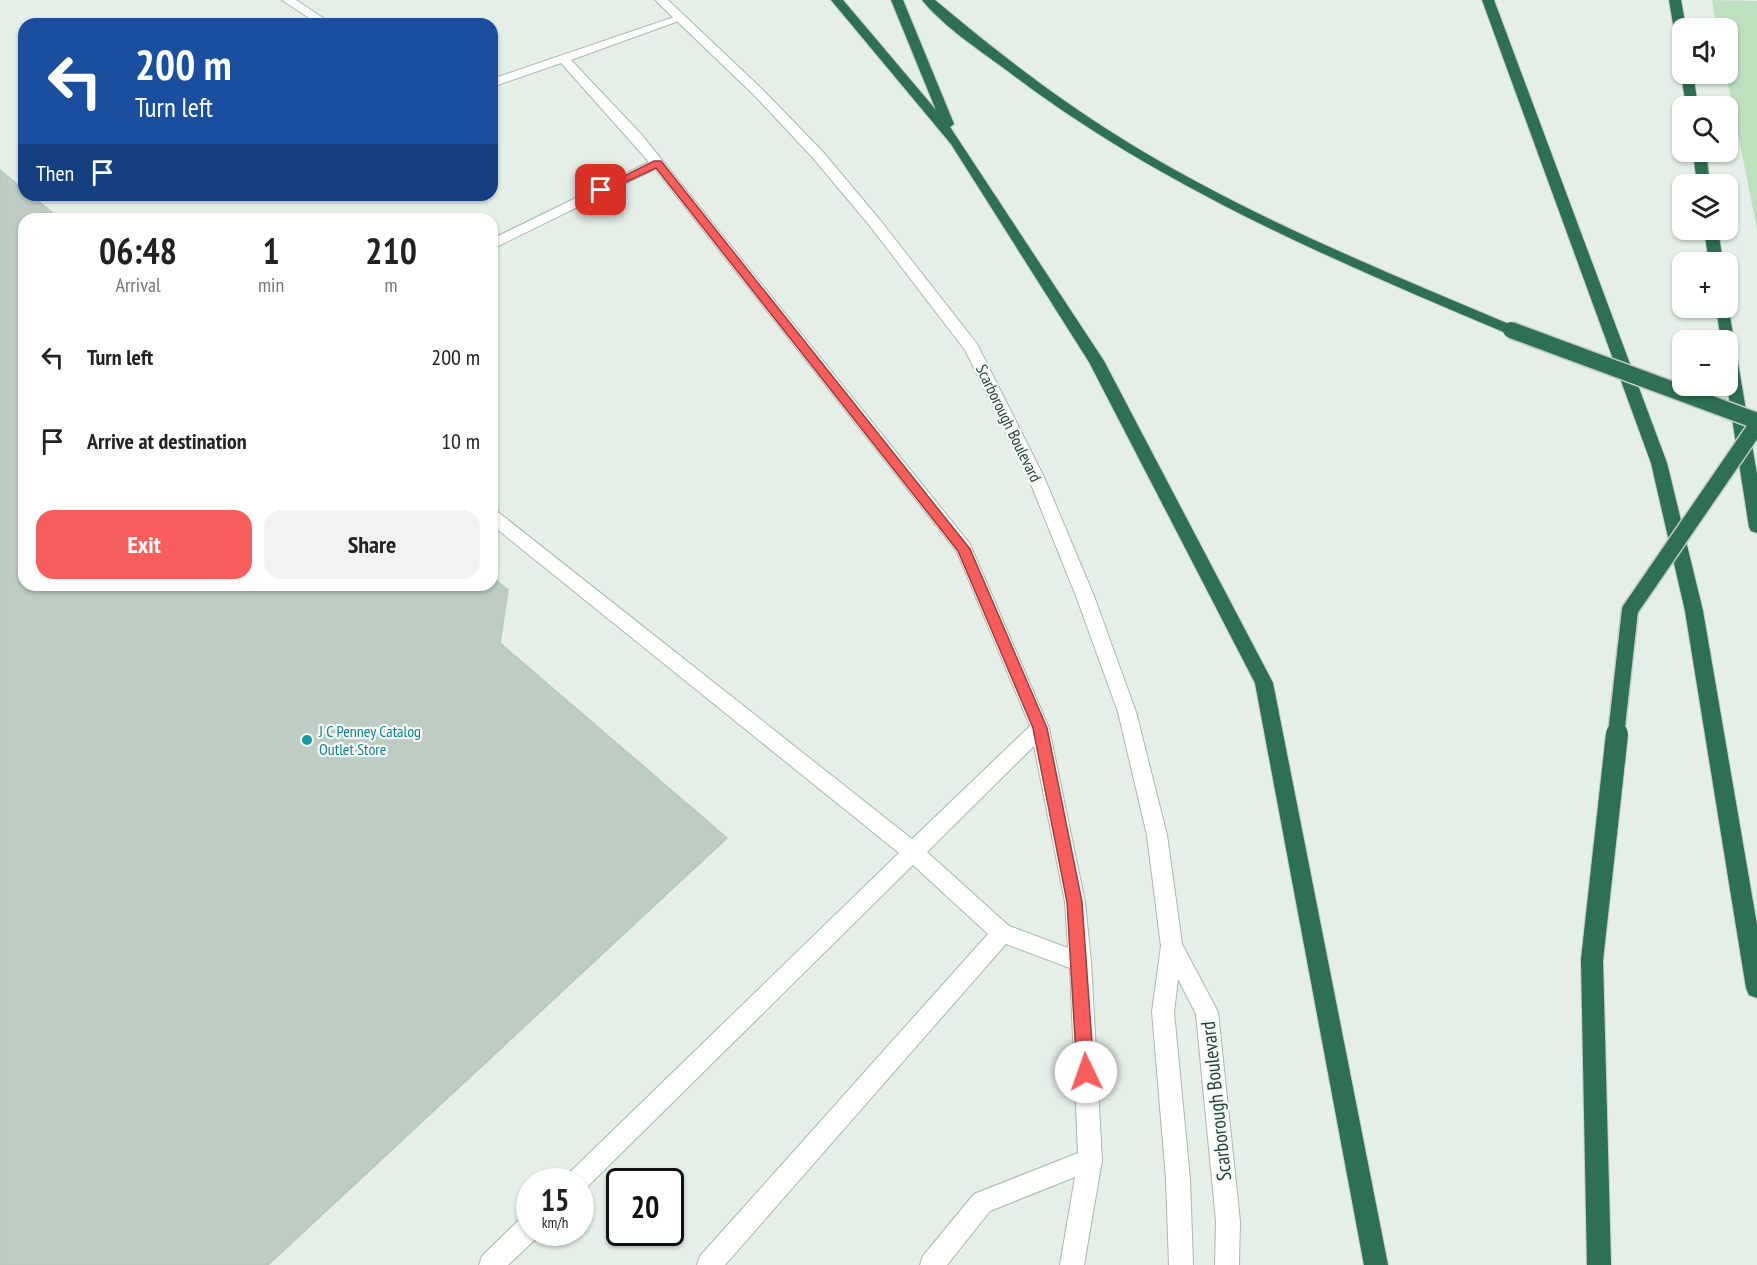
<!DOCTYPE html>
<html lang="en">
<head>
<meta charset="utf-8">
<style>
  :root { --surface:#fff; --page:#f2f2f2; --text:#222; --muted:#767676; --accent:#f75d5b }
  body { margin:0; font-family:"PT Sans Narrow",sans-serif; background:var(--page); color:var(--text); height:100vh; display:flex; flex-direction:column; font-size:22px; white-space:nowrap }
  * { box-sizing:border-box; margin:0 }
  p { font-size:20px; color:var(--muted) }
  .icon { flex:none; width:33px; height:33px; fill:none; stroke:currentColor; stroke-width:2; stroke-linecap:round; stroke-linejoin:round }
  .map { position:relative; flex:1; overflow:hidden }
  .side { position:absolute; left:18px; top:213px; width:480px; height:378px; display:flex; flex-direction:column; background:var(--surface); border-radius:18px; box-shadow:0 2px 4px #0004 }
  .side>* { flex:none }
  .guide { position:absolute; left:18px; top:18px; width:480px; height:183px; border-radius:18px; box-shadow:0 2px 4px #0004; background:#1a4fa0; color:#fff; overflow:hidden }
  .buttons { position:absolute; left:1672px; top:18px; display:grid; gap:12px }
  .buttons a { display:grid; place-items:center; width:66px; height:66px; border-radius:12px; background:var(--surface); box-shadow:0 2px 4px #0004; font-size:30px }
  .speed { position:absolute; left:516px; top:1168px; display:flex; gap:12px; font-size:30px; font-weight:700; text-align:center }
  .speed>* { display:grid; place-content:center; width:78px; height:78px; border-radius:50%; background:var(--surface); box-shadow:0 2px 4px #0004; line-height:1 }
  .speed small { font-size:15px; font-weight:400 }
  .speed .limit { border:3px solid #111; border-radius:9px; background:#fff; color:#111 }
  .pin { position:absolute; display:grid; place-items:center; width:51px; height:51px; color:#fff; margin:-26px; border-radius:12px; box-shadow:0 3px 9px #0006 }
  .me { position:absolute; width:66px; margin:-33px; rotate:357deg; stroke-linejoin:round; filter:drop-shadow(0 0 4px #0008) }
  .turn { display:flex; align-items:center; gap:21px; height:126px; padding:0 18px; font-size:27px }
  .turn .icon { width:78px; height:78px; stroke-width:2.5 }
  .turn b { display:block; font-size:42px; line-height:51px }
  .then { display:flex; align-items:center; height:57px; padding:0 18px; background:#0003; gap:12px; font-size:22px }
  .eta { display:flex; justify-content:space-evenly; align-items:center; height:102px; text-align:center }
  .eta b { font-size:36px; font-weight:600; line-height:42px }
  .primary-button { display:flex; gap:12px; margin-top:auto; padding:12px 18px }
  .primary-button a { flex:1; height:69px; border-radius:18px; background:var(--accent); color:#fff; font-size:24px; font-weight:600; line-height:69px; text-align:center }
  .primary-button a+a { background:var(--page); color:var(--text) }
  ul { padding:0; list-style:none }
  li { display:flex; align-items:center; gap:18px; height:84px; padding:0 18px }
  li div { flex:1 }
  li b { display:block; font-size:22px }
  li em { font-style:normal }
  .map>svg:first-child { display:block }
  .green { fill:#bee0bf }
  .building { fill:#bdcdc3; stroke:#b7c9be; stroke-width:1.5 }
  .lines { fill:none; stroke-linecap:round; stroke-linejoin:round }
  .lane-casing { stroke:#a7b8ae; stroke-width:2 }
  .street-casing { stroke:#a7b8ae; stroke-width:2 }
  .highway-casing { stroke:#c1cac6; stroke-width:2 }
  .lane { fill:#fff; fill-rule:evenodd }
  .street { fill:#fff; fill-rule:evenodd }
  .highway { fill:#2d7053; fill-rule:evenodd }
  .highway-bridge-far1-casing { stroke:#c1cac6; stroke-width:19; stroke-linecap:butt }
  .highway-bridge-casing { stroke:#c1cac6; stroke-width:24; stroke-linecap:butt }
  .highway-bridge-far1 { stroke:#2d7053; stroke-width:16 }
  .highway-bridge { stroke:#2d7053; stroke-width:22 }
  .route { fill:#f75d5b; stroke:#a13c3b; stroke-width:1.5 }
  .culture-dot { fill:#0f9aa8; stroke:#f6fbf8; stroke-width:2 }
  .labels { text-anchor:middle; stroke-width:4.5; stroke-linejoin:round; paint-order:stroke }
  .street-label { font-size:16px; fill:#234233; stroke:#f6fbf8 }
  .culture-label { font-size:16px; fill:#0d838f; stroke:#f6fbf8; text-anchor:start }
  .near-street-label { font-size:20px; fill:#234233; stroke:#f6fbf8 }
</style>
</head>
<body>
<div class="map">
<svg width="1757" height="1265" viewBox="0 0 1757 1265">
  <rect width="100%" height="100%" fill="#e5efe8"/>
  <!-- green -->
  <path class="green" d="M1712,0L1757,1V229L1726,74L1728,28H1717Z"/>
  <!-- building -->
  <path class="building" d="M0,170L24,190V195H31L60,219H24V585H492V577L508,590L500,643L727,838L268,1265H0Z"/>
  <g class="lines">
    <defs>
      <path id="lane" d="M282,0H296L332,24H318Z
        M677,16L687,18L571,60L641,134L970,544L1049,728L1085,902L1091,962L1102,1160L1084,1265H1060L1075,1177L990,1211L947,1265H920L923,1256L974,1194L1078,1153L1070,968L1006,944L725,1265H697L700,1256L988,934L913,865L584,1190L580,1192V1182H564L568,1174L899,853L492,525V510L498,512L912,839L1030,726L957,552L655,169L492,249V239L649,162L561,63L492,87V79ZM1034,746L1065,902L1068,948L1009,926L927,852Z
        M530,1215V1233H540L539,1236L508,1265H479L482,1256L521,1218Z"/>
      <path id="street" d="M655,0H668L763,90L823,152L880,220L977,344L1044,477L1094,596L1136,712L1167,835L1182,944L1218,1012L1240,1221L1239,1265H1215L1216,1221L1196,1014L1178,979L1174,1012L1190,1179L1193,1265H1169L1166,1179L1152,1012L1161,946L1147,835L1118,712L1076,596L1028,477L965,350L870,226L813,158L755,96Z"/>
      <path id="highway" d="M831,0H843L936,110L891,0H903L954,124L950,127L1104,361L1273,683L1388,1265H1364L1255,683L1089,362L951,144Z
        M922,0H935C999,54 1065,105 1137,148C1257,220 1388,273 1516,327L1518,330L1511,335L1506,333C1333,260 1160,187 1009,72C981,51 945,28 922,0Z
        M1482,0H1494L1667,463L1703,611L1757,925V998L1749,995L1746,988L1685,611L1651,463Z
        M1669,0H1681L1686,28H1683V52L1677,48Z
        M1683,71V74H1693L1698,106H1686L1681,74Z
        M1693,152H1706L1710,184H1697Z
        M1704,230H1718L1723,262H1709Z
        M1728,305L1757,474V533L1751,531L1749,527L1727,386L1728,340H1721L1716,308H1728Z
        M1592,950L1600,953L1603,960L1611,1265H1587L1581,960L1584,953Z"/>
    </defs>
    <!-- lane casing -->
    <use href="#lane" class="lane-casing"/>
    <!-- street casing -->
    <use href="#street" class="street-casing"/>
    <!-- highway casing -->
    <use href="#highway" class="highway-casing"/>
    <!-- lane -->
    <use href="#lane" class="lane"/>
    <!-- street -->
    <use href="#street" class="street"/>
    <!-- highway -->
    <use href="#highway" class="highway"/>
    <defs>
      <path id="highway-bridge-far1" d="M1511,330L1757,421
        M1616,735L1630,610L1757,425"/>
      <path id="highway-bridge" d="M1592,960L1617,734"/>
    </defs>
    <!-- highway-bridge-far1 casing -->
    <use href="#highway-bridge-far1" class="highway-bridge-far1-casing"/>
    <!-- highway-bridge casing -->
    <use href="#highway-bridge" class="highway-bridge-casing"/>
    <!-- highway-bridge-far1 -->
    <use href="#highway-bridge-far1" class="highway-bridge-far1"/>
    <!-- highway-bridge -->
    <use href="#highway-bridge" class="highway-bridge"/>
  </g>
  <!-- route -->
  <path class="route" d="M654,161H661L970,549L1047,728L1082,902L1094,1072L1092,1078L1086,1080L1080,1078L1077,1072L1067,902L1033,728L958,551L656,168L605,192L596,190Z"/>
  <!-- markers -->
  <circle class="culture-dot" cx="307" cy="740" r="6"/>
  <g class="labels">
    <!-- street labels -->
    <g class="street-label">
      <text transform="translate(1009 423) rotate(64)" y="6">Scarborough Boulevard</text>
    </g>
    <!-- culture labels -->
    <g class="culture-label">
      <text x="319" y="737">J C Penney Catalog<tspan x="319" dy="18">Outlet Store</tspan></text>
    </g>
    <!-- near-street labels -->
    <g class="near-street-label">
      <text transform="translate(1216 1101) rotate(-96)" y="7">Scarborough Boulevard</text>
    </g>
  </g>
</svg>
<div class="buttons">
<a><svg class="icon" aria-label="sound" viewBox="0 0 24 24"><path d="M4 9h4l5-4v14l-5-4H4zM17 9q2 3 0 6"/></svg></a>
<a><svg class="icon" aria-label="search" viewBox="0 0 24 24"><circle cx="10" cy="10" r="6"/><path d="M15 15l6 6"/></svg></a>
<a><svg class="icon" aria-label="layers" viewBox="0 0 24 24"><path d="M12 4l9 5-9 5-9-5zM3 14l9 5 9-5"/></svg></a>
<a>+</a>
<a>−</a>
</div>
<div class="speed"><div>15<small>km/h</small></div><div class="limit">20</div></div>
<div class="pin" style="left:601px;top:190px;background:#d93025"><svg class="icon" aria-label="arrive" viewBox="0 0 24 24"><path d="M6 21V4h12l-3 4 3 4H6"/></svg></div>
<svg class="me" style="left:1086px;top:1072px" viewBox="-20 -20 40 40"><circle r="19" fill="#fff"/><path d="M0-13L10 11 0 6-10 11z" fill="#f75d5b"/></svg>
<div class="guide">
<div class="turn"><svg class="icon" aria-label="left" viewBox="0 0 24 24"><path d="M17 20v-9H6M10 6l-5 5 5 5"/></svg><div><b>200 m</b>Turn left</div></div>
<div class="then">Then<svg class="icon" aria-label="arrive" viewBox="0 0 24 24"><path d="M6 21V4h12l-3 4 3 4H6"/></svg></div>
</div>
<section class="side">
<div class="eta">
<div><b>06:48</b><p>Arrival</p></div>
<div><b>1</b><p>min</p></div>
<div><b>210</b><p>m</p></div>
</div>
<ul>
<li><svg class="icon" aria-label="left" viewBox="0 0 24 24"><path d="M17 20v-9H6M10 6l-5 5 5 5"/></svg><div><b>Turn left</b></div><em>200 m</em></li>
<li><svg class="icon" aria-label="arrive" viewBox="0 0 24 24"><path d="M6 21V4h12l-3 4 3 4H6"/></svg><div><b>Arrive at destination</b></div><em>10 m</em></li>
</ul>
<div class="primary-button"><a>Exit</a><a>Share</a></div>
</section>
</div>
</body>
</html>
